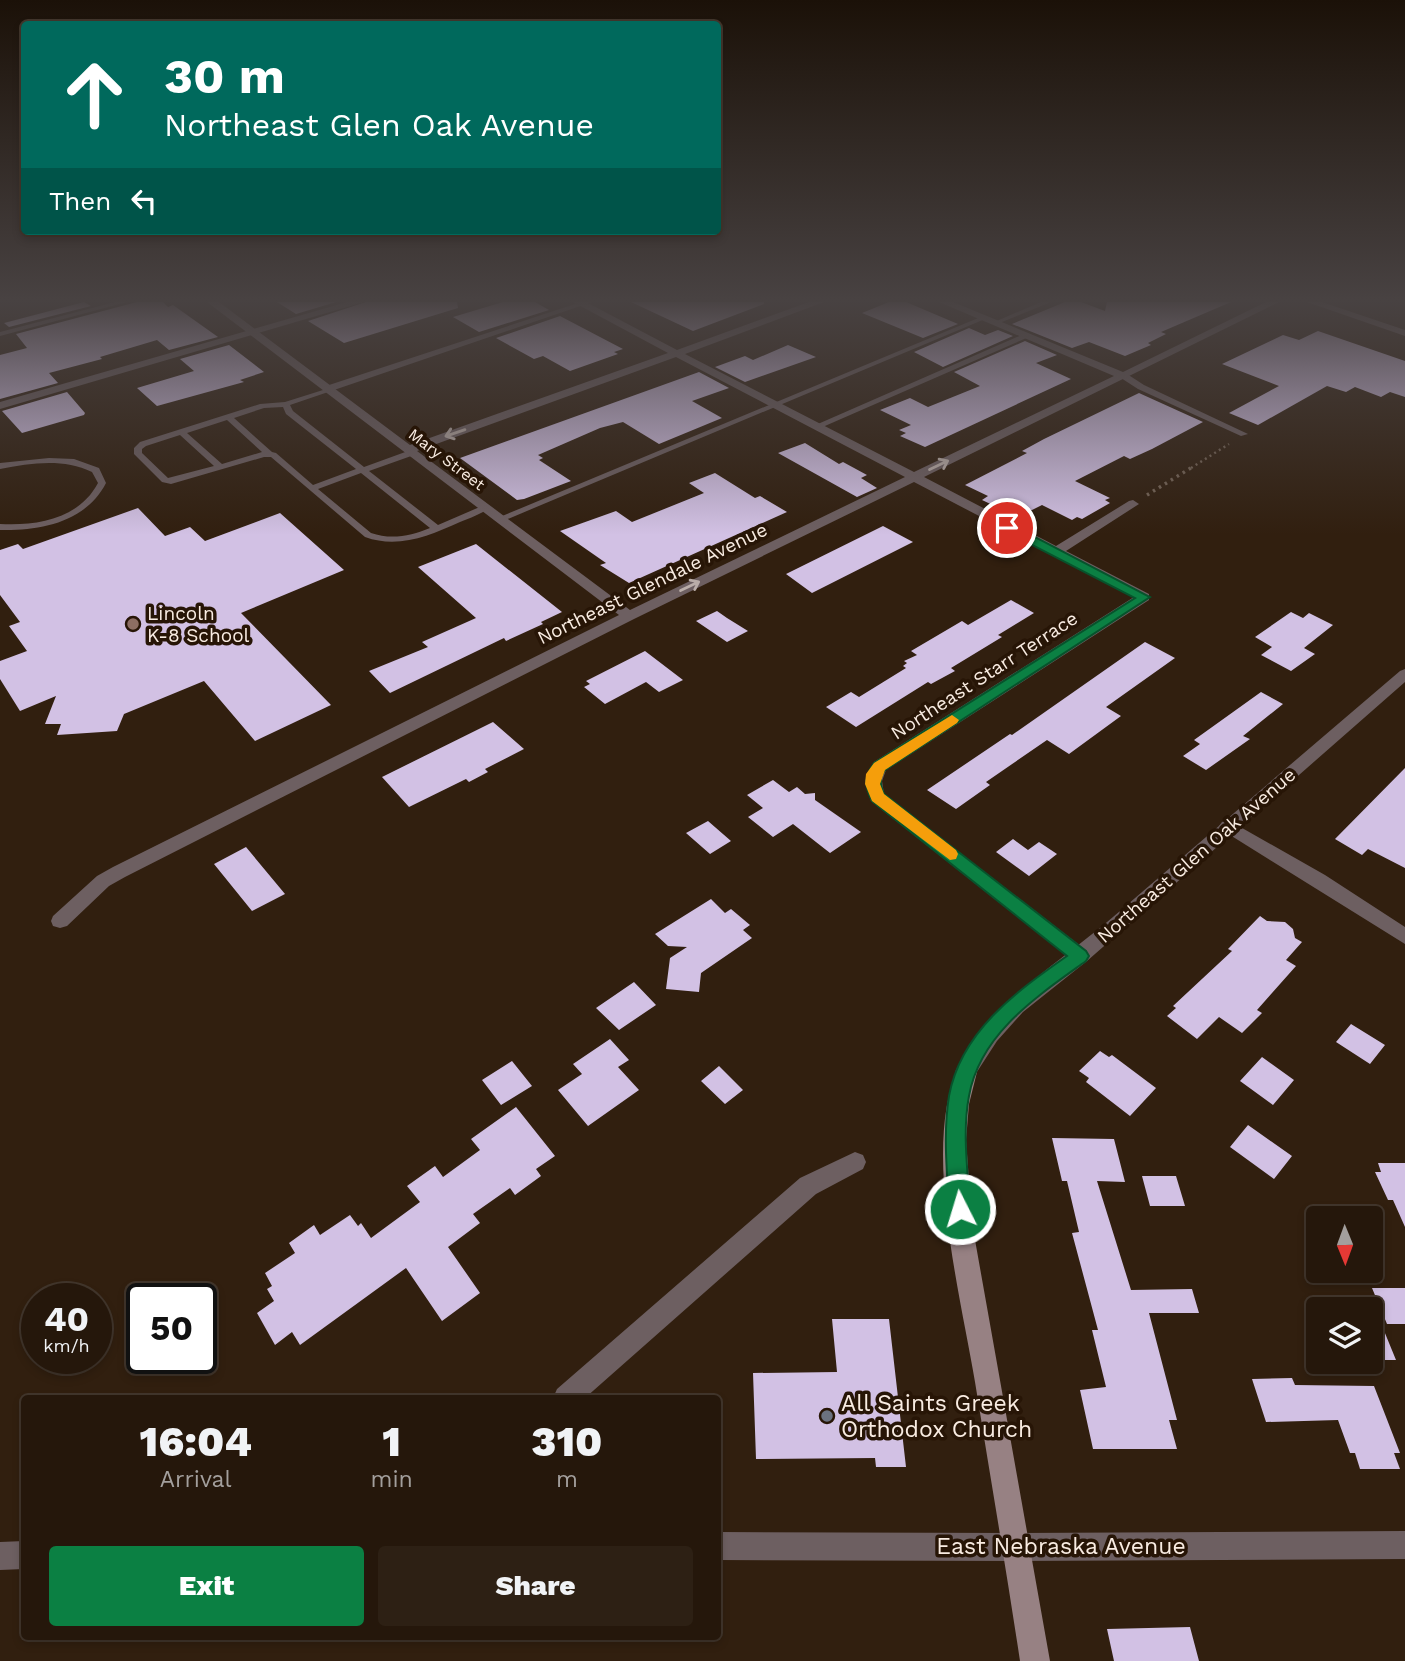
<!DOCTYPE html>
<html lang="en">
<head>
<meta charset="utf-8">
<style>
  :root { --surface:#25170b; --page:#2d2014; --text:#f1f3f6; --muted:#a39f9d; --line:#42362c; --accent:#0b8043 }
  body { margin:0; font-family:"Work Sans",sans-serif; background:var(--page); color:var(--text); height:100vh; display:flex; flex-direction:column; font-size:26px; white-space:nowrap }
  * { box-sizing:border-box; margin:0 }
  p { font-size:23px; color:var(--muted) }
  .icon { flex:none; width:38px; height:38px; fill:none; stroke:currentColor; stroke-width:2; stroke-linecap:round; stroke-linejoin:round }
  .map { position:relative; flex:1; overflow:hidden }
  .drawer { position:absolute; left:21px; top:1395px; width:700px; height:245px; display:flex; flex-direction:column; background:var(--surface); border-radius:7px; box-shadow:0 4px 10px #0003,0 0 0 2px var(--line) }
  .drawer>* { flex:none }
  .top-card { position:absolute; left:21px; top:21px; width:700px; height:214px; border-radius:7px; box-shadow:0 4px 10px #0003,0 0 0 2px var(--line); background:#00695c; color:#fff; overflow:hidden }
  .needle { width:46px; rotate:179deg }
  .buttons { position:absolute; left:1306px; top:1206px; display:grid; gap:14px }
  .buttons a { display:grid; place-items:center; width:77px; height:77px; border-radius:7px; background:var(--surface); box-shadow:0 4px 10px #0003,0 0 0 2px var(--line); font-size:35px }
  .speed { position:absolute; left:21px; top:1283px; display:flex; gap:14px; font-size:35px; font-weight:700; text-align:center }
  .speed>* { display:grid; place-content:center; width:91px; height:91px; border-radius:50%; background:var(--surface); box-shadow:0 4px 10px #0003,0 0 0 2px var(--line); line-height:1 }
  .speed small { font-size:18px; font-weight:400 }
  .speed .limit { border:4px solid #111; border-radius:10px; background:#fff; color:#111 }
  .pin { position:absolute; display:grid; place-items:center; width:60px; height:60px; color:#fff; margin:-30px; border:4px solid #fff; border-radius:50%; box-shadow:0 2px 7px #0007 }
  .me { position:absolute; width:77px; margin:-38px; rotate:355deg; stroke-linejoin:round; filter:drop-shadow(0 0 5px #0008) }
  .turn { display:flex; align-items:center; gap:24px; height:147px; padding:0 28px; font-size:32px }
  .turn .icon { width:91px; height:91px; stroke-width:2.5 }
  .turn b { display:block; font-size:49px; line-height:60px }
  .then { display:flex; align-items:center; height:66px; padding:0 28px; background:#0003; gap:14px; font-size:26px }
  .eta { display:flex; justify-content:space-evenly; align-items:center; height:119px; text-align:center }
  .eta b { font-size:42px; font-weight:800; line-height:49px }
  .primary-button { display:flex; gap:14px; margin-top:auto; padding:14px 28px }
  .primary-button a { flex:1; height:80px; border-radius:7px; background:var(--accent); color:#fff; font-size:28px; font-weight:800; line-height:80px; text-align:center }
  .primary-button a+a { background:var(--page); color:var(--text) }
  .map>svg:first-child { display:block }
  .building { fill:#d2c1e4 }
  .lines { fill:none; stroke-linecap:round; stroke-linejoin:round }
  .path-far1 { stroke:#756456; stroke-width:2.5; stroke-dasharray:2 3.5; stroke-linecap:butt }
  .path { stroke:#756456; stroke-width:3.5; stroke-dasharray:2.5 4.5; stroke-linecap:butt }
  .service { fill:#6d5f61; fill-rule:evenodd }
  .minor { fill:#6d5f61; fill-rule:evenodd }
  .tertiary { fill:#6d5f61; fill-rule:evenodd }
  .secondary { fill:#978183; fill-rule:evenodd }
  .oneway { stroke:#baada8 }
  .route { fill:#0b8043; stroke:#07532c; stroke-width:2 }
  .slow { fill:#f59e0b }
  .education-dot { fill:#8d6e63; stroke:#271506; stroke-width:2.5 }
  .worship-dot { fill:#6b7280; stroke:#271506; stroke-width:2.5 }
  .labels { text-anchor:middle; stroke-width:7; stroke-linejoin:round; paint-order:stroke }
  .far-street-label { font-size:16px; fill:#f9ece2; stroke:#271506 }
  .street-label { font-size:19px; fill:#f9ece2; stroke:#271506 }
  .poi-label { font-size:19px; fill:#f9ece2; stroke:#271506; text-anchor:start }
  .near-poi-label { font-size:23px; fill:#f9ece2; stroke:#271506; text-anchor:start }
  .near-street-label { font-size:23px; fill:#f9ece2; stroke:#271506 }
</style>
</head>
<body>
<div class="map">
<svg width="1405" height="1661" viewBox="0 0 1405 1661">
  <rect width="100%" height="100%" fill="#311f0f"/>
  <!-- building -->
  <path class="building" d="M84,302L91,306L9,327L4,323Z
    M137,302H163L168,307L173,305L218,337L169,350L157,340L100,357L102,359L49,373L58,383L0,399V355L27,348L16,334Z
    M277,302H336L296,314Z
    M366,302H457L458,308L344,343L308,321Z
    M503,302H535L549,310L479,332L453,317Z
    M631,302H764V304L693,331Z
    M889,302H906L958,324L923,338L862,313Z
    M1065,302H1081L1105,311L1107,302H1231L1161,332L1166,334L1148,343L1151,345L1125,356L1089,342L1072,348L1012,324Z
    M560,316L600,337L623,349L614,352L618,354L570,371L543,356L534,359L496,338Z
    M969,328L985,335L998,330L1013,336L943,367L914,352Z
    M1318,331L1405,361V397L1390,392L1381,397L1355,387L1346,392L1327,386L1258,425L1229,413L1279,386L1222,364L1283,335L1299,340Z
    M1025,341L1057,355L1036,363L1071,379L925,447L900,436L906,433L899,430L911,425L880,410L910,398L928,407L980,386L954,372Z
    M229,345L264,372L240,380L244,382L157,406L137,388L194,371L180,359Z
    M788,345L816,357L745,382L715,367L745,356L753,360Z
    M699,372L729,388L692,401L722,418L659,444L623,422L600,428L538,455L543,458L539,460L571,481L524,499L517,500L460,458Z
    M67,392L85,413L84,415L22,433L2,411Z
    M1139,393L1203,422L1152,449L1130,459L1124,456L1075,481L1110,498L1105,500L1110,503L1082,519L1077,517L1072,520L1042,505L1018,517L982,500L988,496L965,485L1027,453L1022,451L1044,439Z
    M805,443L839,464L843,462L867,475L861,478L877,488L857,497L778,453Z
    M715,473L755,498L760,496L787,512L629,583L600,565L606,563L560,531L616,511L632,522L704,493L689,483Z
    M138,508L165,536L190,527L205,541L280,513L344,570L241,613L331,705L255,741L204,681L124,714L117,731L57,735L61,724H45L56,696L20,711L0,679V661L27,651L9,626L20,622L0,595V550L18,544L23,549Z
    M883,526L913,542L812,593L786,574Z
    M476,544L562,612L541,622L543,624L506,641L504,638L390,693L369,671L428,647L422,642L476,618L418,567Z
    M1011,600L1034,613L998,635L1002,637L951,668L955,671L931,684L928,682L856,727L826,707L851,692L859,697L906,668L903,666L907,663L904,661L917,655L911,651L962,621L968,625Z
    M717,611L727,618L748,631L727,642L696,621Z
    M1291,612L1303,618L1309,613L1333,625L1304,648L1315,654L1291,671L1261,655L1272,647L1255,637Z
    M1145,642L1175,658L1106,707L1121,716L1069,754L1047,740L986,782L990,785L956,809L927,790L1010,734L1012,735Z
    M645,651L683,680L659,692L646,682L605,704L584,687L590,684L586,681Z
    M1261,692L1283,704L1243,736L1250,739L1206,770L1183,756L1200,744L1194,740Z
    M493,722L524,749L485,769L488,772L469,782L466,779L409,807L382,777Z
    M1405,768V868L1368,849L1362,855L1335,839Z
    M773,780L789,792L797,787L805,794L815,793V800L861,832L830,853L793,824L773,837L748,817L763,808L747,795Z
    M708,821L731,841L710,854L686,833Z
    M1013,839L1028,850L1039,842L1057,854L1029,876L996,852Z
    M246,847L285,894L252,911L214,864Z
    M711,899L725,913L731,909L750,925L743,930L752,938L701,973L699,992L666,989L670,958L687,947L668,946L655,934Z
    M1260,916L1267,921L1285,922L1293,929L1295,938L1302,942L1286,960L1296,966L1257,1010L1262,1013L1242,1033L1219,1017L1197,1039L1167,1016L1176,1008L1173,1006L1232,951L1228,949Z
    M634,982L656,1005L619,1030L596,1008Z
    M1351,1024L1385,1045L1370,1064L1336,1042Z
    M610,1039L629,1060L618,1067L639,1090L588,1126L558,1090L582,1074L573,1064Z
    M1100,1051L1109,1057L1112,1055L1156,1088L1130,1116L1086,1082L1089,1078L1079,1071Z
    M1262,1057L1294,1080L1273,1105L1240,1081Z
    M512,1061L532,1086L501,1105L482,1080Z
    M719,1066L743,1090L725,1104L701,1081Z
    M516,1107L555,1156L536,1169L541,1176L515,1195L510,1188L473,1214L480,1223L448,1247L480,1293L442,1321L406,1268L300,1345L292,1332L275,1345L257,1313L274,1301L267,1289L272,1286L265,1273L295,1253L289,1243L314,1225L320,1235L350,1215L358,1226L361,1223L371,1238L420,1202L407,1186L435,1166L443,1177L480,1150L471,1139Z
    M1248,1125L1292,1156L1274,1179L1230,1147Z
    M1052,1138L1114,1139L1125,1182L1097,1181L1131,1290L1192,1289L1199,1313H1149L1177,1420H1169L1177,1449H1093L1080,1390L1106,1387L1092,1330H1098L1072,1233L1079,1232L1067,1181H1062Z
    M1378,1163H1405V1227L1393,1200H1388L1375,1172H1381Z
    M1142,1176H1176L1185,1206H1150Z
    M1372,1288H1405V1324H1387Z
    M1371,1299L1396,1360H1370Z
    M832,1319H889L906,1467H876L875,1458L756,1459L753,1373L837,1372Z
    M1292,1378L1295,1385L1374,1386L1400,1453H1394L1400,1469H1360L1355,1453H1350L1338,1420L1266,1422L1252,1379Z
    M1190,1627L1199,1661H1114L1107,1629Z"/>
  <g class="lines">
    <!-- path-far1 -->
    <path class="path-far1" d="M1191,468L1229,444"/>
    <!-- path -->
    <path class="path" d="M1147,495L1194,466"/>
    <!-- service -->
    <path class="service" d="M115,302H127L0,336V332Z
      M581,302H592L290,405L293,411L364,467L408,451H414V455L369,471L438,525L482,506L489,508C481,514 470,518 460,522C429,536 398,549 365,537L271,457H264L171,484L162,482L134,454V448L140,442L260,404L285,402L323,390V387ZM283,407L286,414L356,469L313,485L276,453L272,452L234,418L264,408ZM227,420L262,452L222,464L187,433ZM180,435L214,466L168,478L142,453V449L146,446ZM361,473L430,528C411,536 391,540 371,533L318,489Z
      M1041,302H1051L997,324L992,323Z
      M983,316L986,318L985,319L503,521H497L495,519Z
      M1024,334L1031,336L818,429L811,427Z
      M1121,374H1127L1144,385L1248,434L1241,436L1138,389L1121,378Z
      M49,458L74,459L99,468L106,483C86,522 41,531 0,530V524C37,526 79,519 98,483L92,472C63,458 31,463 0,469V463Z"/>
    <!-- minor -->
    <path class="minor" d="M207,302H219L410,445L668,353L573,302H586L677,350L809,302H824L685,354L914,472L1114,376L939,302H953L1123,372L1266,302H1279L924,477L1056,546L1129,501L1133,500L1139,504L1066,551L1149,594V600L886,770L882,781L884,794L1087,951L1090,956L1087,961L1080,964L1073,961L871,801L865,781L874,762L1134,597L914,482L634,619L125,877L109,886L67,926L60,928L53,926L51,921L53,916L97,876L113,867L619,615ZM676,357L905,477L630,610L417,451Z
      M1228,820L1325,875L1405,927V944L1222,830L1219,826L1222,822Z
      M855,1152L863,1155L866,1162L863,1169L816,1194L585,1398H553L557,1389L800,1178Z
      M718,1532L1016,1533L1026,1537L1030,1547L1026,1557L1016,1561L718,1560Z
      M24,1541V1569L0,1570V1542Z"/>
    <!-- tertiary -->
    <path class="tertiary" d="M347,302H364L0,409V402Z
      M1307,302H1322L1405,330V336Z
      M1405,669V682L1087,961L1023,1012L997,1041L973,1078L966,1081L959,1078L955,1072C989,1003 1057,965 1113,917C1208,835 1304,753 1400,671Z
      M1405,1531V1559L1016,1561L1006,1557L1002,1547L1006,1537L1016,1533Z"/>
    <!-- secondary -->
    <path class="secondary" d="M966,1063L973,1066L977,1072L969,1104L966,1140L972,1223L1050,1661H1020C1006,1568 990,1475 975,1382C961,1297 921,1145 959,1066Z"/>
  </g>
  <!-- one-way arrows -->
  <defs><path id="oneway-shaft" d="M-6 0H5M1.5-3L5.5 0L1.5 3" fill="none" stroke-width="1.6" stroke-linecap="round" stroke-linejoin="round" transform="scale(1.75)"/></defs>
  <g class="oneway">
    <use href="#oneway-shaft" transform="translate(455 433) rotate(161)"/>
    <use href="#oneway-shaft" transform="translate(939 465) rotate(-26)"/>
    <use href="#oneway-shaft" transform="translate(690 586) rotate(-26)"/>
  </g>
  <!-- sky -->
  <linearGradient id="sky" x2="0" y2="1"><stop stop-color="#1b1108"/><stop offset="0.56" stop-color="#484242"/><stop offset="1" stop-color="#484242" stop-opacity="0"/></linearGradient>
  <rect width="1405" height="535" fill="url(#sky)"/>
  <!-- route -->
  <path class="route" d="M1003,525H1012L1150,597L885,770C879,778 880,784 884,794L1086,951L1089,956L1086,961C1039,995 980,1033 969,1096C962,1133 968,1171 970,1209L967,1216L960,1219L952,1216L949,1209C947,1171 943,1133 949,1096C961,1031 1017,991 1067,956L872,801C864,785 864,777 874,763L1135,598L1003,530Z"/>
  <!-- slow -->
  <path class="slow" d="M952,715L959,720L957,723L885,770L880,784L884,794L956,850L958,854L956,859L950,860L872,801L865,784L866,774L874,763Z"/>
  <!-- markers -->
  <circle class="education-dot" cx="133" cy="624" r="7"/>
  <circle class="worship-dot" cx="827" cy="1416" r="7"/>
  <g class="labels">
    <!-- far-street labels -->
    <g class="far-street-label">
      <text transform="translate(447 459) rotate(37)" y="6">Mary Street</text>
    </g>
    <!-- street labels -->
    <g class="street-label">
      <text transform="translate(652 583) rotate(-26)" y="7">Northeast Glendale Avenue</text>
      <text transform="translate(984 675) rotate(-33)" y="7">Northeast Starr Terrace</text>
      <text transform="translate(1196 855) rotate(-41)" y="7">Northeast Glen Oak Avenue</text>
    </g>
    <!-- poi labels -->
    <g class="poi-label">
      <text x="147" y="620">Lincoln<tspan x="147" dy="22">K-8 School</tspan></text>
    </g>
    <!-- near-poi labels -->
    <g class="near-poi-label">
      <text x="841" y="1411">All Saints Greek<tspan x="841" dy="26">Orthodox Church</tspan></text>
    </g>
    <!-- near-street labels -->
    <g class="near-street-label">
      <text x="1061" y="1554">East Nebraska Avenue</text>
    </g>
  </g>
</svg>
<div class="buttons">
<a><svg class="needle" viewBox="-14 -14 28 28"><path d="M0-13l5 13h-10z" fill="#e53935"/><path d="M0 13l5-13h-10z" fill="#a39f9d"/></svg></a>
<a><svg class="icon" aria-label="layers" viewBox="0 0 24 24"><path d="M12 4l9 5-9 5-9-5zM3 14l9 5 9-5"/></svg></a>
</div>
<div class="speed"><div>40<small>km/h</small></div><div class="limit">50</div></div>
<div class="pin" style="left:1007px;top:528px;background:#d93025"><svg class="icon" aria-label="arrive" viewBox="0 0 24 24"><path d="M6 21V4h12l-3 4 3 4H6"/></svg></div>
<svg class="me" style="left:960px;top:1209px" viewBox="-20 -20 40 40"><circle r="17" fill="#0b8043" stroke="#fff" stroke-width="3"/><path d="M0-11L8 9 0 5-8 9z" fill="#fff"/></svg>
<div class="top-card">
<div class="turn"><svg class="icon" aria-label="ahead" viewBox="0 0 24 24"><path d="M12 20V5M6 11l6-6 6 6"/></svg><div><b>30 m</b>Northeast Glen Oak Avenue</div></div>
<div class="then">Then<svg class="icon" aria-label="left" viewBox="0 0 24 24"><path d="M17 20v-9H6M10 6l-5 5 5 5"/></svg></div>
</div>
<section class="drawer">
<div class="eta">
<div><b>16:04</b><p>Arrival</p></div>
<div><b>1</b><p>min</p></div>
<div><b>310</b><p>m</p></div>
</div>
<div class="primary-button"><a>Exit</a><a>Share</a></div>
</section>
</div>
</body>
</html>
